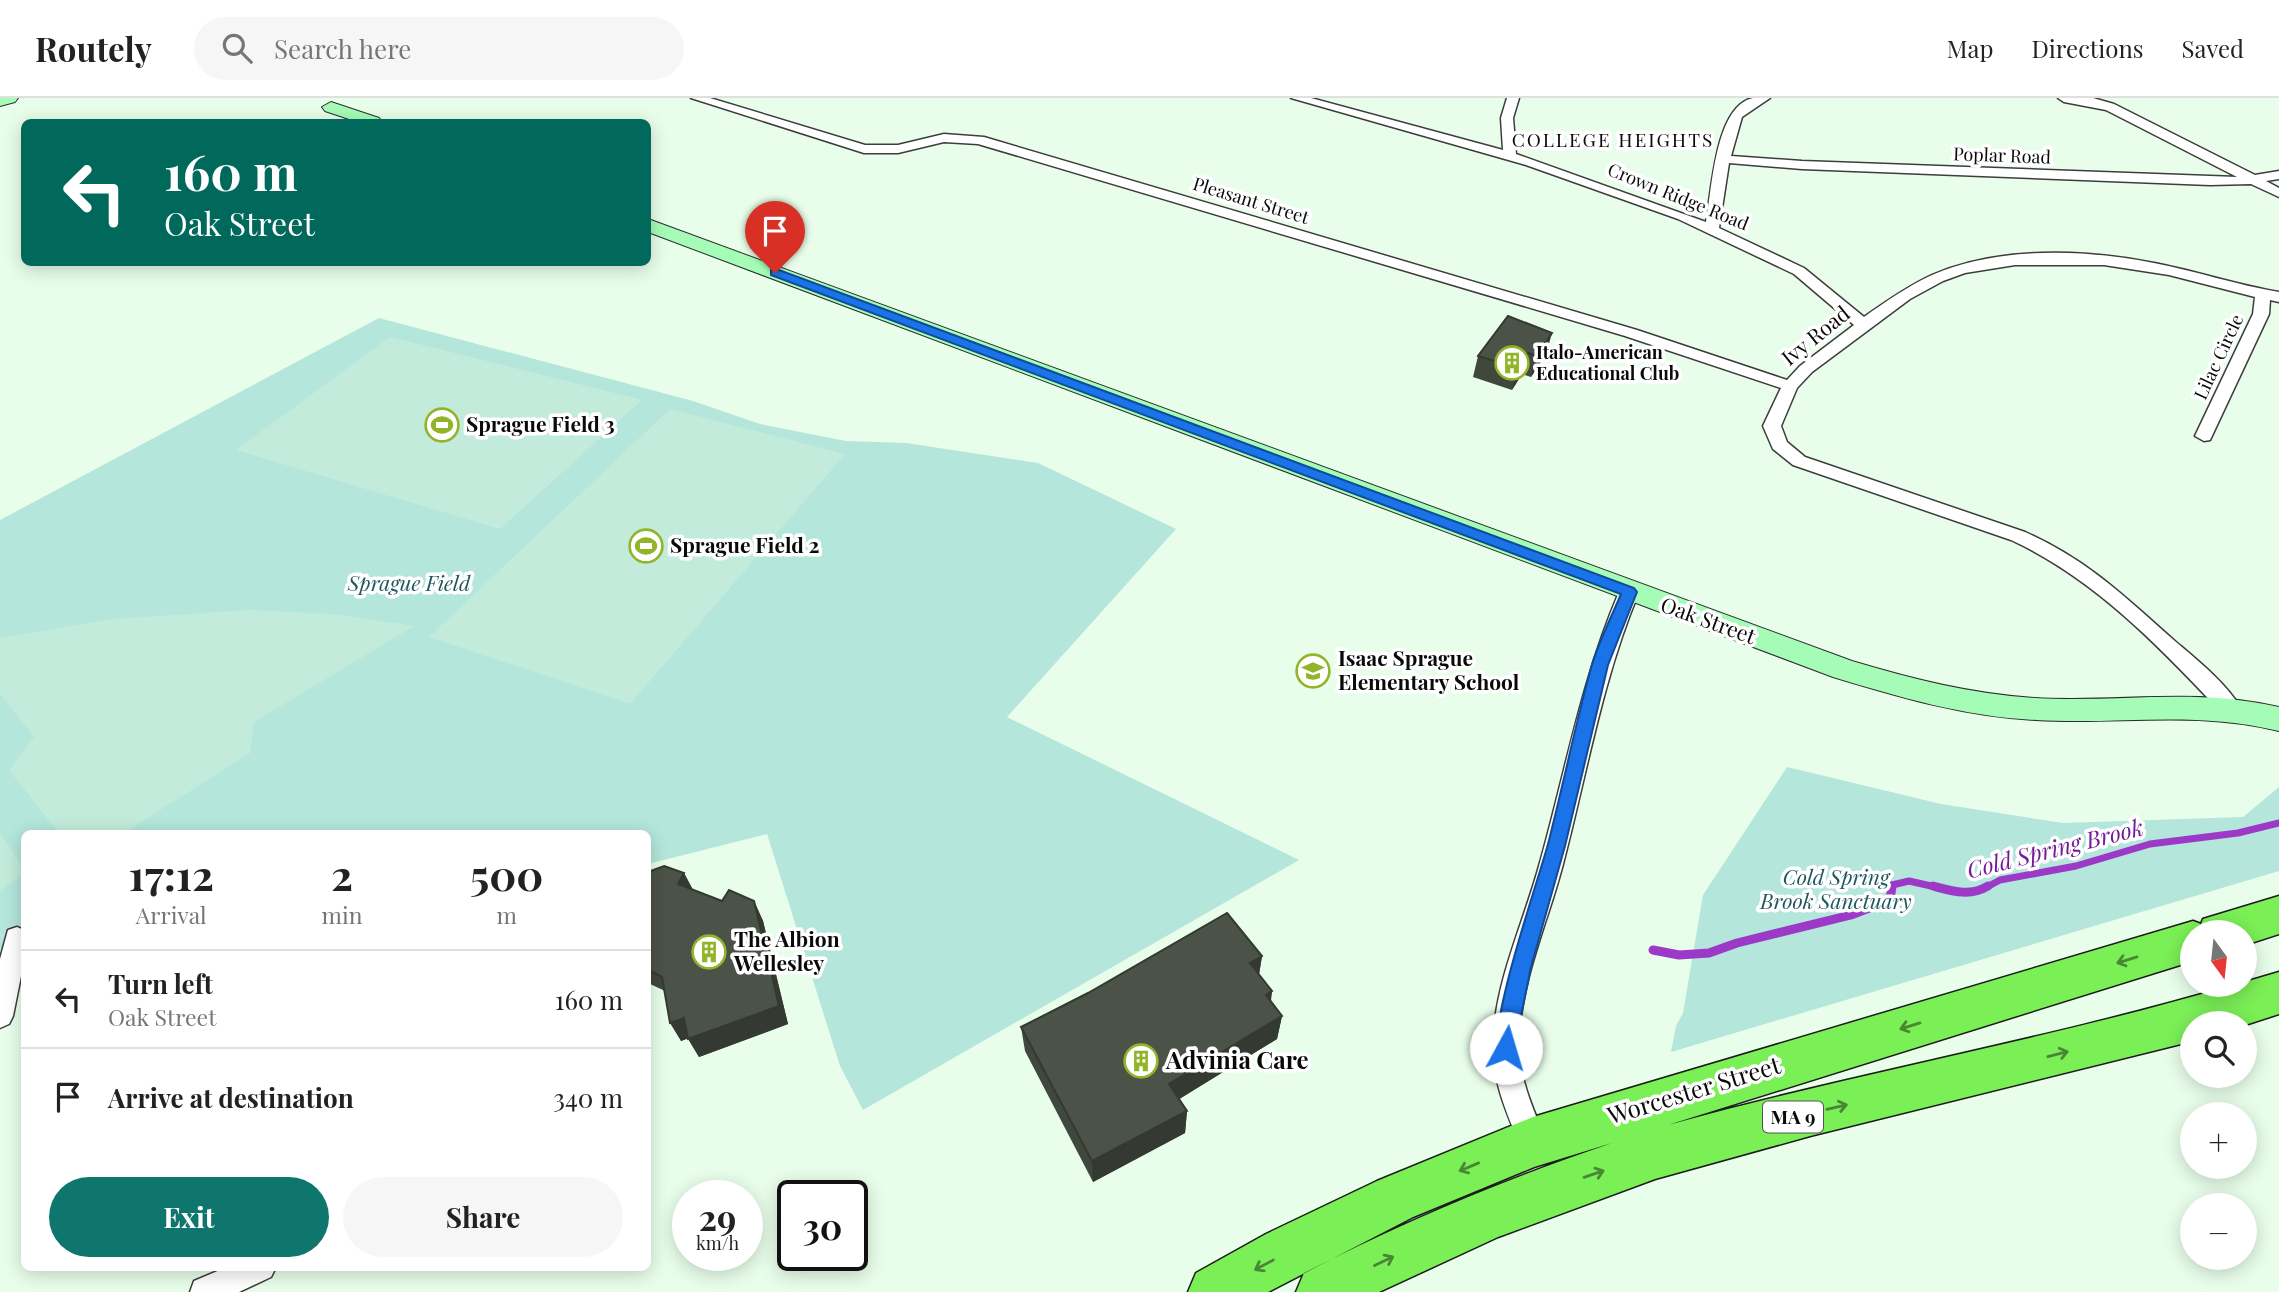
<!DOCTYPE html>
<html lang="en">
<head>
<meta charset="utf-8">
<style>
  :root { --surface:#fff; --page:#f6f6f6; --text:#222; --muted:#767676; --line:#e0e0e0; --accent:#0f766e }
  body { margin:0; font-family:"Playfair Display",serif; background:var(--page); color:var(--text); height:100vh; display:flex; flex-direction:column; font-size:26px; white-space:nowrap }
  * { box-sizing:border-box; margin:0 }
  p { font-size:23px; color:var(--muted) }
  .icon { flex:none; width:38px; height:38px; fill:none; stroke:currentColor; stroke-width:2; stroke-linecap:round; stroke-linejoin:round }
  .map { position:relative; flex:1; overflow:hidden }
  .sheet { position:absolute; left:21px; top:732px; width:630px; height:441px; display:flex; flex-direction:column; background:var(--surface); border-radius:10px; box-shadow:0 4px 18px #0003 }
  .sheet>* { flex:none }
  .top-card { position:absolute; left:21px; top:21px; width:630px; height:147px; border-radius:10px; box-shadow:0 4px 18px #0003; background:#00695c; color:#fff; overflow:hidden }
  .needle { width:46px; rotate:165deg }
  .controls { position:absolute; left:2180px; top:822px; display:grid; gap:14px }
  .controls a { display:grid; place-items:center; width:77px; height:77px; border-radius:50%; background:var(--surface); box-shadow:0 4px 18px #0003; font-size:35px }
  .speed { position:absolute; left:672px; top:1082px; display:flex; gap:14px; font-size:35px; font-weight:700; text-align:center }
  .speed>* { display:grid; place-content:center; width:91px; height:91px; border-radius:50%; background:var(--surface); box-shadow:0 4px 18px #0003; line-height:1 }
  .speed small { font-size:18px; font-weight:400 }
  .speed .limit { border:4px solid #111; border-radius:10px; background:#fff; color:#111 }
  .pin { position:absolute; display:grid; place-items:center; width:60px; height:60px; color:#fff; margin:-72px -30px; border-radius:50% 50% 50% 0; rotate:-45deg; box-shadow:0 0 7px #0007 }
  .pin .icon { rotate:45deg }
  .me { position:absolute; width:77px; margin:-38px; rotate:6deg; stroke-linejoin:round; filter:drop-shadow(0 0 5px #0008) }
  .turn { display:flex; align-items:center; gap:24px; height:147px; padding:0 28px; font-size:32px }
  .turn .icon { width:91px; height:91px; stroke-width:2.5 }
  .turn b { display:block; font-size:49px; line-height:60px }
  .eta { display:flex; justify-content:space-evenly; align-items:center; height:119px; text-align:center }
  .eta b { font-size:42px; font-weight:700; line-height:49px }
  .action { display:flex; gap:14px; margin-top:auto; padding:14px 28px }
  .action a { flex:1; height:80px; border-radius:42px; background:var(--accent); color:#fff; font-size:28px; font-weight:700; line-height:80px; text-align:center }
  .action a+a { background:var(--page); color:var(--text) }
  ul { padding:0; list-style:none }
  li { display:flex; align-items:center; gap:21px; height:98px; padding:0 28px; border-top:2px solid var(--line) }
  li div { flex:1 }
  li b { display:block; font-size:26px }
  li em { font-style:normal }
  header { display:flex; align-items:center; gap:42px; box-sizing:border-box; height:98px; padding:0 35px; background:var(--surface); border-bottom:2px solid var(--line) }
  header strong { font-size:33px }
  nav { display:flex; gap:38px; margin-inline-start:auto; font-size:24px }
  .search { width:490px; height:63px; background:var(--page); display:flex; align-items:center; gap:18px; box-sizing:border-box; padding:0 24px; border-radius:38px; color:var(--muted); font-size:26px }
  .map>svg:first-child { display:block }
  .green { fill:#b4e6db }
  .pitch { fill:#c3ebdc }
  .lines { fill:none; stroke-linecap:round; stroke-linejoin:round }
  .stream-far1 { stroke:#9c39c7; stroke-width:7 }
  .stream { stroke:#9c39c7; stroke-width:9 }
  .street-casing { stroke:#3d3d3d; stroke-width:3 }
  .secondary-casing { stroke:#2c2c2c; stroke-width:2 }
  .highway-casing { stroke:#1b1b1b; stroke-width:3 }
  .street { fill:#fff; fill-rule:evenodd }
  .secondary { fill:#a5fcb6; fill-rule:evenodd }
  .highway { fill:#7bef56; fill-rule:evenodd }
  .wall { fill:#40473d }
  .shaded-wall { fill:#343932 }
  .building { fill:#4b5247; stroke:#343932; stroke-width:2 }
  .oneway { stroke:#488834 }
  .route { fill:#1a73e8; stroke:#114b97; stroke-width:2 }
  .labels { text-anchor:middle; stroke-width:7; stroke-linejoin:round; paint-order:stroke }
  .far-street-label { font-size:18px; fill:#0a0a0a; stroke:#fff }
  .far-poi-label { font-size:18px; font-weight:bold; fill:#0a0a0a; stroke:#fff; text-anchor:start }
  .far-neighbourhood-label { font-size:19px; letter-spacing:2px; fill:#0a0a0a; stroke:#fff }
  .shield { fill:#fff; stroke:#545454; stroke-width:2 }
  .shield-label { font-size:19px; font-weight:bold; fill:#0a0a0a }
  .street-label { font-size:21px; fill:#0a0a0a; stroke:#fff }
  .poi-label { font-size:21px; font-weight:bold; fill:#0a0a0a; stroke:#fff; text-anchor:start }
  .park-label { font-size:21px; font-style:italic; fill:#1e585e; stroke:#fff }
  .water-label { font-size:23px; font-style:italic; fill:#751a96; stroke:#fff }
  .near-poi-label { font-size:24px; font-weight:bold; fill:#0a0a0a; stroke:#fff; text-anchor:start }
  .near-street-label { font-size:24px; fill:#0a0a0a; stroke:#fff }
</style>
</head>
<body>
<header>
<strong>Routely</strong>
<div class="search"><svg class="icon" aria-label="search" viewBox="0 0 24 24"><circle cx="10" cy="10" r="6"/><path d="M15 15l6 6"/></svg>Search here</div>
<nav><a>Map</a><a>Directions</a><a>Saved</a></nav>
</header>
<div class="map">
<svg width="2279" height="1194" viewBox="0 0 2279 1194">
  <rect width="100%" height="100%" fill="#e8feea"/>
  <!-- green -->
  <path class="green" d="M379,220L693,303L760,326L846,343L906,345L1038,365L1176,431L1007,619L1299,762L863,1012L840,968L767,736L648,766V735H24V835L0,852V422Z
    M1787,669L1941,706L2063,725L2243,719L2279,689V773L1671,954L1676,928L1683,915L1703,797Z"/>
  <!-- pitch -->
  <path class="pitch" d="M390,239L642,302L500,431L236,352Z
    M670,311L845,356L630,606L429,539Z
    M249,512L334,516L414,528L254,624L250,655L124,735H59L9,672L34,639L0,596V540L112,521Z
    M0,735L24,770V775L0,793Z"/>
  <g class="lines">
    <!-- stream-far1 -->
    <path class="stream-far1" d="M1892,790V787L1909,783L1940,790
      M1985,790L2000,782L2076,768L2150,746L2238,735L2279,725"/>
    <!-- stream -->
    <path class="stream" d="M1933,788C1952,793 1970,799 1988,788
      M1653,852L1679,857L1709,855L1737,845L1851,817L1890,802L1892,788"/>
    <defs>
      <path id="street" d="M691,0H710L865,47H898L944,36L984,39L1637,232L1787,282L1800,268L1854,227L1794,176L1678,121L1526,67L1291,0H1311L1503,52L1501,20L1507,0H1519L1513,20L1516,56L1706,124C1712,92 1715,8 1753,0C1758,0 1765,0 1770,0L1742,19L1731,58L1802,63L2237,79L2106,12L2064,4L2058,0H2093L2114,6L2255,77L2279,73V81L2266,83L2279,90V99L2251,86L2210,87L1802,71L1729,65L1719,130L1804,170L1864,219C1885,204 1908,188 1932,177C1999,148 2084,151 2154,165C2196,173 2237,187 2279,194V204L2270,202L2269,216L2210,342L2204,343L2195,338L2253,216L2255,199L2169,177L2104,167H2015L1965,175L1943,183L1910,201L1812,274L1797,290L1781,328L1787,344L1805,359L2025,434C2088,462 2125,499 2176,544C2196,561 2227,586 2240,609L2236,615L2229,617L2222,615C2160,549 2094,480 2011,442L1793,367L1773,351L1763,328L1781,290L1625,238L978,46L944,44L898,55H864Z
        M1629,487L1636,489L1639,494C1602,582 1587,675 1563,766C1548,824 1521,881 1519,942C1518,979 1533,1011 1547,1044L1543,1054L1533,1058L1523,1054C1508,1018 1491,982 1493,942C1496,882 1523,826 1539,768C1565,676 1581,583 1619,494L1622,489Z
        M17,829L24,832V863L13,918L9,926L0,930V861L8,832Z
        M227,1169H276L271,1179L239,1194H190L194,1183Z"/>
      <path id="secondary" d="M0,0H18L15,4L0,8Z
        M331,4L379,20L382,24H358L325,13L322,9Z
        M648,121L1852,563C1912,581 1972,596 2035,600C2121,605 2192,589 2279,609V633C2192,612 2121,627 2036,622C1966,619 1899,599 1833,579L648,134Z"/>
      <path id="highway" d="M2279,798V836L2245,847V835H2193V863L1668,1027C1855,975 2047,942 2233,887H2245V884L2279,874V916L2245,927L2193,926V943L1810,1038L1655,1081L1498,1139L1379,1194H1296L1304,1175C1403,1124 1506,1081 1612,1045L1534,1069L1413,1119L1268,1194H1188L1196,1175L1266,1136L1377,1083L1533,1019L2193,823L2201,826L2203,821Z"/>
    </defs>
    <!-- street casing -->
    <use href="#street" class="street-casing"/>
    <!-- secondary casing -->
    <use href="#secondary" class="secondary-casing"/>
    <!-- highway casing -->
    <use href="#highway" class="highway-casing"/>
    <!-- street -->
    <use href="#street" class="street"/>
    <!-- secondary -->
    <use href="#secondary" class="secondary"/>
    <!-- highway -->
    <use href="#highway" class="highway"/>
  </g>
  <!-- wall -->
  <path class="wall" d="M1508,218L1546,256L1531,279L1522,276L1512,292L1473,279L1478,258Z
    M648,774L684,775L693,792L722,803H754L763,823L788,926L699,959L688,940L681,943L665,893L648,885Z
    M1262,858L1259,876L1272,893L1271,903L1282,918L1277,941L1179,1001L1187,1013L1185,1035L1093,1084L1025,953L1021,929Z"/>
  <!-- shaded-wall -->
  <path class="shaded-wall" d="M1552,235L1546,256L1531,279L1537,258Z
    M1528,255L1522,276L1512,292L1518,270Z
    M684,775L694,794L678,786Z
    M754,803L763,823L788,926L699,959L688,941Z
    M1262,858L1258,883L1250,865Z
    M1272,893L1268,917L1266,897Z
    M1282,918L1277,941L1168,1008L1169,986Z
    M684,920L695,938L681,943L670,925Z
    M1187,1013L1185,1035L1093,1084L1092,1063Z"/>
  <!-- building -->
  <path class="building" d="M1508,218L1552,235L1537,258L1528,255L1518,270L1478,258Z
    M664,768L684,775L678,786L722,803L729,792L754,803L779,908L688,941L684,920L670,925L662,879L648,872V774Z
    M1227,815L1262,858L1250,865L1272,893L1266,897L1282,918L1169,986L1187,1013L1092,1063L1021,929L1088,895Z"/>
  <!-- one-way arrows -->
  <defs><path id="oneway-shaft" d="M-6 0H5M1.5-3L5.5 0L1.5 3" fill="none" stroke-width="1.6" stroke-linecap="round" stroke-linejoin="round" transform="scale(1.75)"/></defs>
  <g class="oneway">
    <use href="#oneway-shaft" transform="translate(2127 862) rotate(163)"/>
    <use href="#oneway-shaft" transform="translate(1910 928) rotate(163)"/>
    <use href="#oneway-shaft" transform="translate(2058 956) rotate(-14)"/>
    <use href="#oneway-shaft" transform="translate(1837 1009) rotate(-13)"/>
    <use href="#oneway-shaft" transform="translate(1469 1069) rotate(157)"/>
    <use href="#oneway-shaft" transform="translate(1594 1076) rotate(-19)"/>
    <use href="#oneway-shaft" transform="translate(1384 1163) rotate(-26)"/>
    <use href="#oneway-shaft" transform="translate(1264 1167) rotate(152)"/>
  </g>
  <!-- route -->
  <path class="route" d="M771,172H779L1634,490L1637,494L1608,567L1565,748L1531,869L1513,957L1506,960L1499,957C1487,928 1538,784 1548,746C1563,688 1575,628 1591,570C1598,545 1611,520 1621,496L771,177Z"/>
  <!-- icons -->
  <defs>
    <symbol id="building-ring" viewBox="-11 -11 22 22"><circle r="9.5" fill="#fff" stroke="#91b429" stroke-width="1.5"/><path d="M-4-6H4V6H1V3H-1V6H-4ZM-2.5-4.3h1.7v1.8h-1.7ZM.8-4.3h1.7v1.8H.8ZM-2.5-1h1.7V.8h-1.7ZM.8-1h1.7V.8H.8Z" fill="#91b429"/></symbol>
    <symbol id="stadium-ring" viewBox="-11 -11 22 22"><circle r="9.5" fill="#fff" stroke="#91b429" stroke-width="1.5"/><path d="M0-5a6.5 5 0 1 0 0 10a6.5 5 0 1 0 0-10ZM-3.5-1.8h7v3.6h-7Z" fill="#91b429"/></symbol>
    <symbol id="school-ring" viewBox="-11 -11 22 22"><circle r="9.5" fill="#fff" stroke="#91b429" stroke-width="1.5"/><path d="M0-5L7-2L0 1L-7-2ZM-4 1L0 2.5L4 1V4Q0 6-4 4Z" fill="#91b429"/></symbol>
  </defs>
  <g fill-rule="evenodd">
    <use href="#building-ring" x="1493" y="246" width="38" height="38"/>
    <use href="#stadium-ring" x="423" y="308" width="38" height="38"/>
    <use href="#stadium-ring" x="627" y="429" width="38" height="38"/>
    <use href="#school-ring" x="1294" y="554" width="38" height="38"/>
    <use href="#building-ring" x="690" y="835" width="38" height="38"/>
    <use href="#building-ring" x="1122" y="944" width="38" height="38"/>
  </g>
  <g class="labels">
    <!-- far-street labels -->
    <g class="far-street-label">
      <text transform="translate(2002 58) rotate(2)" y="6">Poplar Road</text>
      <text transform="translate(1678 99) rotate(22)" y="6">Crown Ridge Road</text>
      <text transform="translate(1251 103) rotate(17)" y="6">Pleasant Street</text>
      <text transform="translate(2219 259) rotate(-65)" y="6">Lilac Circle</text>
    </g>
    <!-- far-poi labels -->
    <g class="far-poi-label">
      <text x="1536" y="261">Italo-American<tspan x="1536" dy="21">Educational Club</tspan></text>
    </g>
    <!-- far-neighbourhood labels -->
    <g class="far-neighbourhood-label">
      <text x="1613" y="49">COLLEGE HEIGHTS</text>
    </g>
    <!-- shield labels -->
    <rect class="shield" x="1763" y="1003.5" width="60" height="31" rx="5"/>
    <g class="shield-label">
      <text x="1793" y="1026">MA 9</text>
    </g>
    <!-- street labels -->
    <g class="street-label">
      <text transform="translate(1816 238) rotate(-39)" y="7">Ivy Road</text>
      <text transform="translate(1708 523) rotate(20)" y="7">Oak Street</text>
    </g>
    <!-- poi labels -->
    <g class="poi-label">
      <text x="466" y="334">Sprague Field 3</text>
      <text x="670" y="455">Sprague Field 2</text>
      <text x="1338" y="568">Isaac Sprague<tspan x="1338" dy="24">Elementary School</tspan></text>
      <text x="734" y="849">The Albion<tspan x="734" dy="24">Wellesley</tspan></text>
    </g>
    <!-- park labels -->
    <g class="park-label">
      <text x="409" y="493">Sprague Field</text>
      <text x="1836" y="787">Cold Spring<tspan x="1836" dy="24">Brook Sanctuary</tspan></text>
    </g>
    <!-- water labels -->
    <g class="water-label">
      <text transform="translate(2055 751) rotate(-14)" y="8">Cold Spring Brook</text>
    </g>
    <!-- near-poi labels -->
    <g class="near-poi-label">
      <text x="1166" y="971">Advinia Care</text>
    </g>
    <!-- near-street labels -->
    <g class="near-street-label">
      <text transform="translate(1694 993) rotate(-17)" y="8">Worcester Street</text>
    </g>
  </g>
</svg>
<div class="controls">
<a><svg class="needle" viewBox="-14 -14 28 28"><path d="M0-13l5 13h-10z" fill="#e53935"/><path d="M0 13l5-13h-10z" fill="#767676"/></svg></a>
<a><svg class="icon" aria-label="search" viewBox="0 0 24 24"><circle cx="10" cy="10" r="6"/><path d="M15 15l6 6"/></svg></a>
<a>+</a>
<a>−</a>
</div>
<div class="speed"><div>29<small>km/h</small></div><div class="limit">30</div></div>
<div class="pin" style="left:775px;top:175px;background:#d93025"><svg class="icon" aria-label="arrive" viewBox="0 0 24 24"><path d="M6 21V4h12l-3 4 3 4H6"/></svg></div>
<svg class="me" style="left:1506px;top:950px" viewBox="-20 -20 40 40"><circle r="19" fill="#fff"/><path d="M0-13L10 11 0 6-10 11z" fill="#1a73e8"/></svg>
<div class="top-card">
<div class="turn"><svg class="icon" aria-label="left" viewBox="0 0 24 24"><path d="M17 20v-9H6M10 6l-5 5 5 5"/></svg><div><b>160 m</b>Oak Street</div></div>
</div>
<section class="sheet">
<div class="eta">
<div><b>17:12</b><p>Arrival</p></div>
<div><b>2</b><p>min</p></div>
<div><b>500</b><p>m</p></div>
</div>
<ul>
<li><svg class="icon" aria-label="left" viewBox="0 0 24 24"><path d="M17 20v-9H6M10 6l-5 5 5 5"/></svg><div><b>Turn left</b><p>Oak Street</p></div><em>160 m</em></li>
<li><svg class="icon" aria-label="arrive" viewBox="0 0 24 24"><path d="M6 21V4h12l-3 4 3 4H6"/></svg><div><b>Arrive at destination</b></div><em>340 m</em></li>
</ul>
<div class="action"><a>Exit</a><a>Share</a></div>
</section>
</div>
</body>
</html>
